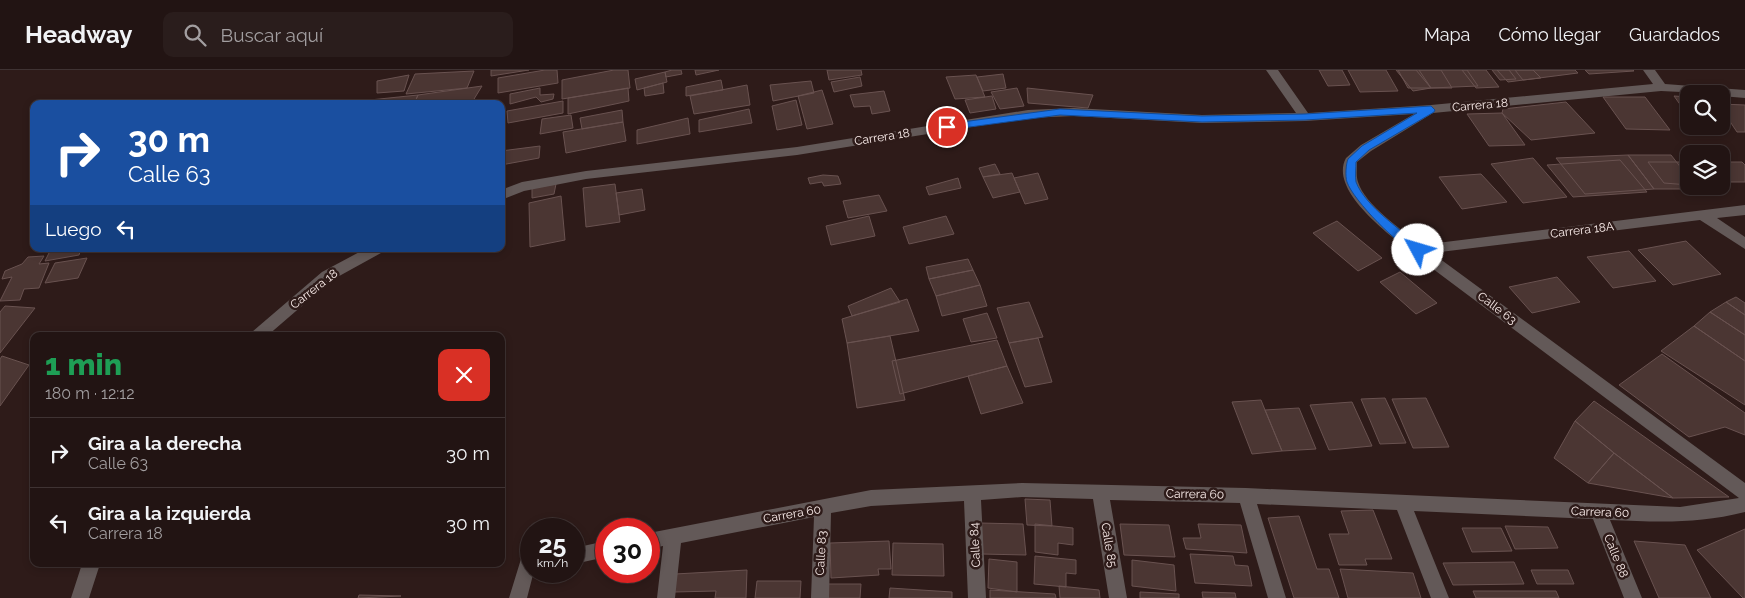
<!DOCTYPE html>
<html lang="es">
<head>
<meta charset="utf-8">
<style>
  :root { --surface:#221413; --page:#2a1d1c; --text:#f1f3f6; --muted:#a29ea0; --line:#3f3333 }
  body { margin:0; font-family:Raleway,sans-serif; background:var(--page); color:var(--text); height:100vh; display:flex; flex-direction:column; font-size:19px; white-space:nowrap }
  * { box-sizing:border-box; margin:0 }
  p { font-size:16px; color:var(--muted) }
  .icon { flex:none; width:28px; height:28px; fill:none; stroke:currentColor; stroke-width:2; stroke-linecap:round; stroke-linejoin:round }
  .map { position:relative; flex:1; overflow:hidden }
  .sheet { position:absolute; left:30px; top:262px; width:475px; height:235px; display:flex; flex-direction:column; background:var(--surface); border-radius:10px; box-shadow:0 2px 8px #0003,0 0 0 1px var(--line) }
  .sheet>* { flex:none }
  .guide { position:absolute; left:30px; top:30px; width:475px; height:152px; border-radius:10px; box-shadow:0 2px 8px #0003,0 0 0 1px var(--line); background:#1a4fa0; color:#fff; overflow:hidden }
  .controls { position:absolute; left:1680px; top:15px; display:grid; gap:10px }
  .controls a { display:grid; place-items:center; width:50px; height:50px; border-radius:10px; background:var(--surface); box-shadow:0 2px 8px #0003,0 0 0 1px var(--line); font-size:25px }
  .speed { position:absolute; left:520px; top:448px; display:flex; gap:10px; font-size:25px; font-weight:700; text-align:center }
  .speed>* { display:grid; place-content:center; width:65px; height:65px; border-radius:50%; background:var(--surface); box-shadow:0 2px 8px #0003,0 0 0 1px var(--line); line-height:1 }
  .speed small { font-size:12px; font-weight:400 }
  .speed .limit { border:8px solid #d22; background:#fff; color:#111 }
  .pin { position:absolute; display:grid; place-items:center; width:42px; height:42px; color:#fff; margin:-21px; border:2px solid #fff; border-radius:50%; box-shadow:0 1px 5px #0007 }
  .me { position:absolute; width:55px; margin:-28px; rotate:309deg; stroke-linejoin:round; filter:drop-shadow(0 0 4px #0008) }
  .turn { display:flex; align-items:center; gap:18px; height:105px; padding:0 15px; font-size:22px }
  .turn .icon { width:65px; height:65px; stroke-width:2.5 }
  .turn b { display:block; font-size:35px; line-height:42px }
  .then { display:flex; align-items:center; height:48px; padding:0 15px; background:#0003; gap:10px; font-size:19px }
  .round { display:grid; place-items:center; flex:none; width:52px; height:52px; border-radius:10px; background:var(--page) }
  .overview { display:flex; align-items:center; justify-content:space-between; height:85px; padding:0 15px }
  h1 { font-size:30px; font-weight:800; line-height:38px; color:#1e9e55 }
  ul { padding:0; list-style:none }
  li { display:flex; align-items:center; gap:15px; height:70px; padding:0 15px; border-top:1px solid var(--line) }
  li div { flex:1 }
  li b { display:block; font-size:19px }
  li em { font-style:normal }
  header { display:flex; align-items:center; gap:30px; box-sizing:border-box; height:70px; padding:0 25px; background:var(--surface); border-bottom:1px solid var(--line) }
  header strong { font-size:24px }
  nav { display:flex; gap:28px; margin-inline-start:auto; font-size:18px }
  .search { width:350px; height:45px; background:var(--page); display:flex; align-items:center; gap:12px; box-sizing:border-box; padding:0 18px; border-radius:10px; color:var(--muted); font-size:19px }
  .map>svg:first-child { display:block }
  .building { fill:#4b3633; stroke:#695250 }
  .lines { fill:none; stroke-linecap:round; stroke-linejoin:round }
  .street { fill:#635958; fill-rule:evenodd }
  .route { fill:#1a73e8; stroke:#114b97 }
  .labels { text-anchor:middle; stroke-width:5; stroke-linejoin:round; paint-order:stroke }
  .street-label { font-size:12px; fill:#fbedeb; stroke:#2e1b19 }
</style>
</head>
<body>
<header>
<strong>Headway</strong>
<div class="search"><svg class="icon" aria-label="search" viewBox="0 0 24 24"><circle cx="10" cy="10" r="6"/><path d="M15 15l6 6"/></svg>Buscar aquí</div>
<nav><a>Mapa</a><a>Cómo llegar</a><a>Guardados</a></nav>
</header>
<div class="map">
<svg width="1745" height="528" viewBox="0 0 1745 528">
  <rect width="100%" height="100%" fill="#2e1b19"/>
  <!-- building -->
  <path class="building" d="M491,0H529L491,6Z
    M545,0H557L558,13L498,23V8Z
    M614,0H628L630,18L562,29V10Z
    M672,0H681L682,4L666,7L665,2Z
    M695,0H719L696,5Z
    M827,0H861L862,5L829,10Z
    M1319,0H1342L1350,15L1328,16Z
    M1348,0H1386L1398,21L1360,22Z
    M1396,0H1416L1431,18L1413,21Z
    M1398,0H1441L1452,18H1408Z
    M1419,0H1467L1478,16L1431,18Z
    M1462,0H1486L1499,17L1476,18Z
    M1492,0H1509L1516,9L1500,10Z
    M1497,0H1575L1578,3L1508,12Z
    M1515,0H1533L1541,8L1523,10Z
    M1585,0H1633L1634,1L1589,4Z
    M474,1L467,18L406,24L415,4Z
    M665,2L667,12L637,20L635,9Z
    M1003,4L1006,18L983,21L977,7Z
    M409,5L404,21L377,23V11Z
    M976,5L985,27L955,29L946,7Z
    M860,7L862,16L834,22L831,12Z
    M721,10L723,20L686,26V17Z
    M811,11L814,23L773,31L770,15Z
    M663,13L664,23L645,26L644,18Z
    M747,15L750,35L694,44L690,26Z
    M482,16L471,34H414L418,25Z
    M540,18V25L554,24L553,29L541,32L536,27L510,34V24Z
    M628,18L629,31L568,44V28Z
    M1017,18L1024,36L1000,39L991,22Z
    M1027,18L1093,25L1088,38L1028,33Z
    M822,20L833,54L807,59L798,26Z
    M884,21L890,41L872,44L870,36L854,37L850,25Z
    M418,25L414,34H360V31Z
    M992,26L996,39L970,43L965,30Z
    M1674,26L1689,27V47Z
    M1603,27H1645L1670,60L1626,59Z
    M796,30L802,55L777,60L772,36Z
    M563,31V43L508,53L507,41Z
    M1566,32L1595,63L1531,70L1502,43L1503,39Z
    M1721,34L1745,35V62H1737L1721,38Z
    M749,39L752,53L699,62V50Z
    M622,40L623,52L582,59L580,48Z
    M1502,43L1525,75L1489,76L1467,44Z
    M571,45L573,58L540,64L542,49Z
    M688,48L690,64L637,74V60Z
    M623,52L626,71L566,83L563,62Z
    M540,76L539,88L501,95V81Z
    M1628,85L1654,119L1585,124L1556,88Z
    M1628,85H1671L1689,108V116H1695L1698,119H1654Z
    M1533,88L1567,127L1523,133L1491,94Z
    M1620,90L1647,122L1573,127L1547,95Z
    M1648,92H1689V115L1664,113Z
    M1721,92H1742L1745,95V112H1723Z
    M995,94L1000,104L983,107L979,98Z
    M1012,103L1020,122L993,128L983,107Z
    M1038,103L1048,129L1025,134L1014,108Z
    M1481,104L1507,132L1462,139L1439,107Z
    M823,105L838,106L841,114L824,116L822,112L810,114L808,108Z
    M958,108L961,118L929,125L926,117Z
    M556,114L554,124L532,128V118Z
    M615,114L620,152L586,157L583,118Z
    M642,119L645,140L619,145L616,123Z
    M879,125L887,141L848,148L843,131Z
    M561,126L565,170L530,177L529,133Z
    M869,146L875,166L831,175L826,156Z
    M946,146L954,164L909,174L903,157Z
    M1337,151L1382,188L1358,201L1313,163Z
    M1686,171L1721,204L1673,215L1638,180Z
    M51,179H81L79,185L45,191Z
    M1629,181L1656,211L1613,218L1587,187Z
    M44,186L39,194L49,193L39,218L24,219L20,230L0,231L12,207L2,209L5,201L22,194L28,187Z
    M87,188L78,208L45,213L55,193Z
    M968,189L973,200L929,209L926,197Z
    M973,200L980,215L936,226L929,209Z
    M1400,202L1437,233L1416,244L1380,212Z
    M1557,207L1580,232L1532,243L1509,217Z
    M980,215L987,236L942,246L936,226Z
    M891,218L900,232L852,246L848,236Z
    M1736,227L1745,233V245L1726,232Z
    M907,229L919,261L847,273L842,249Z
    M1029,232L1043,267L1009,273L997,238Z
    M1726,232L1745,245V265L1710,242Z
    M5,236L35,238L0,283V242Z
    M1710,242L1745,265V291L1694,256Z
    M987,243L997,268L971,272L963,249Z
    M1694,256L1745,291V335L1661,281Z
    M890,266L905,330L857,338L847,273Z
    M1038,268L1052,312L1025,317L1009,273Z
    M997,270L1007,296L900,324L892,291Z
    M1662,284L1745,343V365L1725,357L1689,367L1619,315Z
    M2,286L29,295L0,336V289Z
    M1007,296L1023,333L981,344L968,306Z
    M1385,328L1406,373L1380,374L1361,329Z
    M1426,328L1449,377L1413,378L1392,329Z
    M1261,330L1265,340L1282,381L1252,384L1232,332Z
    M1594,331L1729,427L1673,428L1614,383L1575,351Z
    M1352,332L1372,376L1329,380L1310,335Z
    M1299,338L1316,379L1282,381L1265,340Z
    M1575,351L1614,383L1588,413L1554,388Z
    M1614,383L1673,428L1588,413Z
    M1025,429L1050,430L1052,456L1027,455Z
    M1373,440L1392,489H1365L1367,495H1339L1329,464H1349L1341,441Z
    M1299,446L1317,499H1329L1339,528H1294L1268,448Z
    M980,453L1023,454L1026,485L981,484Z
    M1035,454L1073,458V475L1058,473V485L1035,482Z
    M1120,454L1169,455L1175,487L1124,485Z
    M1198,454L1241,455L1247,483L1186,479L1183,468H1201Z
    M1505,456L1548,457L1558,478L1515,479Z
    M1462,458H1501L1512,481L1472,482Z
    M1745,459V528H1743L1697,480Z
    M889,471L891,499H878L879,505L831,508L830,473Z
    M1634,471L1685,475L1711,528H1659Z
    M893,473L943,474L944,506L892,505Z
    M1190,484L1233,486L1235,495L1248,496L1252,516L1195,513Z
    M1035,486L1076,490V504L1066,503V517L1034,514Z
    M989,489L1017,492V522L988,518Z
    M1132,490L1174,495L1176,521L1132,516Z
    M1514,492L1524,514L1453,515L1443,493Z
    M1340,499L1413,503L1421,528H1348Z
    M747,500L746,528H715L716,521L674,522L675,504Z
    M1531,500H1568L1574,514H1537Z
    M757,511H801L800,528H755Z
    M826,514H861L860,528H826Z
    M1059,516L1099,520L1100,528H1060Z
    M890,518L952,522V528H889Z
    M990,520L1055,524L1056,528H990Z
    M1473,521H1556L1559,528H1476Z
    M1140,522L1179,524V528H1140Z
    M1202,522L1235,523L1236,528H1203Z
    M359,525L401,526L358,528Z"/>
  <g class="lines">
    <!-- street -->
    <path class="street" d="M1266,0H1278L1308,43L1431,35L1653,14L1643,0H1655L1665,14L1745,20V28L1721,26V24L1661,21L1433,43L1371,81L1357,92C1357,99 1356,106 1358,112C1365,135 1402,160 1421,175L1745,135V145L1717,148L1745,167V179L1700,150L1432,183L1745,413V442C1697,454 1659,452 1610,450L1642,528H1624L1593,449L1414,441L1449,528H1431L1397,440L1257,434L1286,528H1268L1240,433L1110,430L1127,528H1109L1093,429L1022,427L981,430L986,528H968L964,431L871,436L831,443L829,528H811L814,447L681,473L675,528H657L663,476L649,479V463L871,420L1022,413L1246,418L1680,437L1739,428L1413,184C1392,166 1328,121 1346,88L1361,75L1414,44L1305,51L1202,53L1074,46L1028,48L797,85L586,109L524,121L501,130V120L522,112L586,101L797,77L1028,40L1074,38L1202,45L1296,43Z
      M365,179H383L381,183L332,210L267,266H250L252,262L322,202Z
      M606,471V487L574,494V478Z
      M531,486V501H534L527,528H509L521,489Z
      M82,494H100L89,528H71Z"/>
  </g>
  <!-- route -->
  <path class="route" d="M1431,36L1435,40L1434,42L1369,80L1356,92C1356,98 1355,106 1356,112C1365,136 1402,161 1422,177L1423,180L1418,184C1400,178 1353,130 1347,112C1345,106 1346,94 1348,89L1362,76L1417,43L1305,50L1202,52L1060,45L947,60L943,57L947,54L1060,39L1202,46L1305,44Z"/>
  <g class="labels">
    <!-- street labels -->
    <g class="street-label">
      <text transform="translate(1480 35) rotate(-5)" y="4">Carrera 18</text>
      <text transform="translate(882 67) rotate(-9)" y="4">Carrera 18</text>
      <text transform="translate(1582 160) rotate(-7)" y="4">Carrera 18A</text>
      <text transform="translate(314 219) rotate(-38)" y="4">Carrera 18</text>
      <text transform="translate(1497 238) rotate(37)" y="4">Calle 63</text>
      <text transform="translate(1195 424) rotate(1)" y="4">Carrera 60</text>
      <text transform="translate(1600 442) rotate(2)" y="4">Carrera 60</text>
      <text transform="translate(792 444) rotate(-10)" y="4">Carrera 60</text>
      <text transform="translate(975 475) rotate(-93)" y="4">Calle 84</text>
      <text transform="translate(1109 475) rotate(80)" y="4">Calle 85</text>
      <text transform="translate(821 483) rotate(-87)" y="4">Calle 83</text>
      <text transform="translate(1616 486) rotate(68)" y="4">Calle 88</text>
    </g>
  </g>
</svg>
<div class="controls">
<a><svg class="icon" aria-label="search" viewBox="0 0 24 24"><circle cx="10" cy="10" r="6"/><path d="M15 15l6 6"/></svg></a>
<a><svg class="icon" aria-label="layers" viewBox="0 0 24 24"><path d="M12 4l9 5-9 5-9-5zM3 14l9 5 9-5"/></svg></a>
</div>
<div class="speed"><div>25<small>km/h</small></div><div class="limit">30</div></div>
<div class="pin" style="left:947px;top:57px;background:#d93025"><svg class="icon" aria-label="arrive" viewBox="0 0 24 24"><path d="M6 21V4h12l-3 4 3 4H6"/></svg></div>
<svg class="me" style="left:1418px;top:180px" viewBox="-20 -20 40 40"><circle r="19" fill="#fff"/><path d="M0-13L10 11 0 6-10 11z" fill="#1a73e8"/></svg>
<div class="guide">
<div class="turn"><svg class="icon" aria-label="right" viewBox="0 0 24 24"><path d="M7 20v-9h11M14 6l5 5-5 5"/></svg><div><b>30 m</b>Calle 63</div></div>
<div class="then">Luego<svg class="icon" aria-label="left" viewBox="0 0 24 24"><path d="M17 20v-9H6M10 6l-5 5 5 5"/></svg></div>
</div>
<section class="sheet">
<div class="overview"><div><h1>1 min</h1><p>180 m · 12:12</p></div><a class="round" style="background:#d93025;color:#fff"><svg class="icon" aria-label="close" viewBox="0 0 24 24"><path d="M6 6l12 12M18 6L6 18"/></svg></a></div>
<ul>
<li><svg class="icon" aria-label="right" viewBox="0 0 24 24"><path d="M7 20v-9h11M14 6l5 5-5 5"/></svg><div><b>Gira a la derecha</b><p>Calle 63</p></div><em>30 m</em></li>
<li><svg class="icon" aria-label="left" viewBox="0 0 24 24"><path d="M17 20v-9H6M10 6l-5 5 5 5"/></svg><div><b>Gira a la izquierda</b><p>Carrera 18</p></div><em>30 m</em></li>
</ul>
</section>
</div>
</body>
</html>
